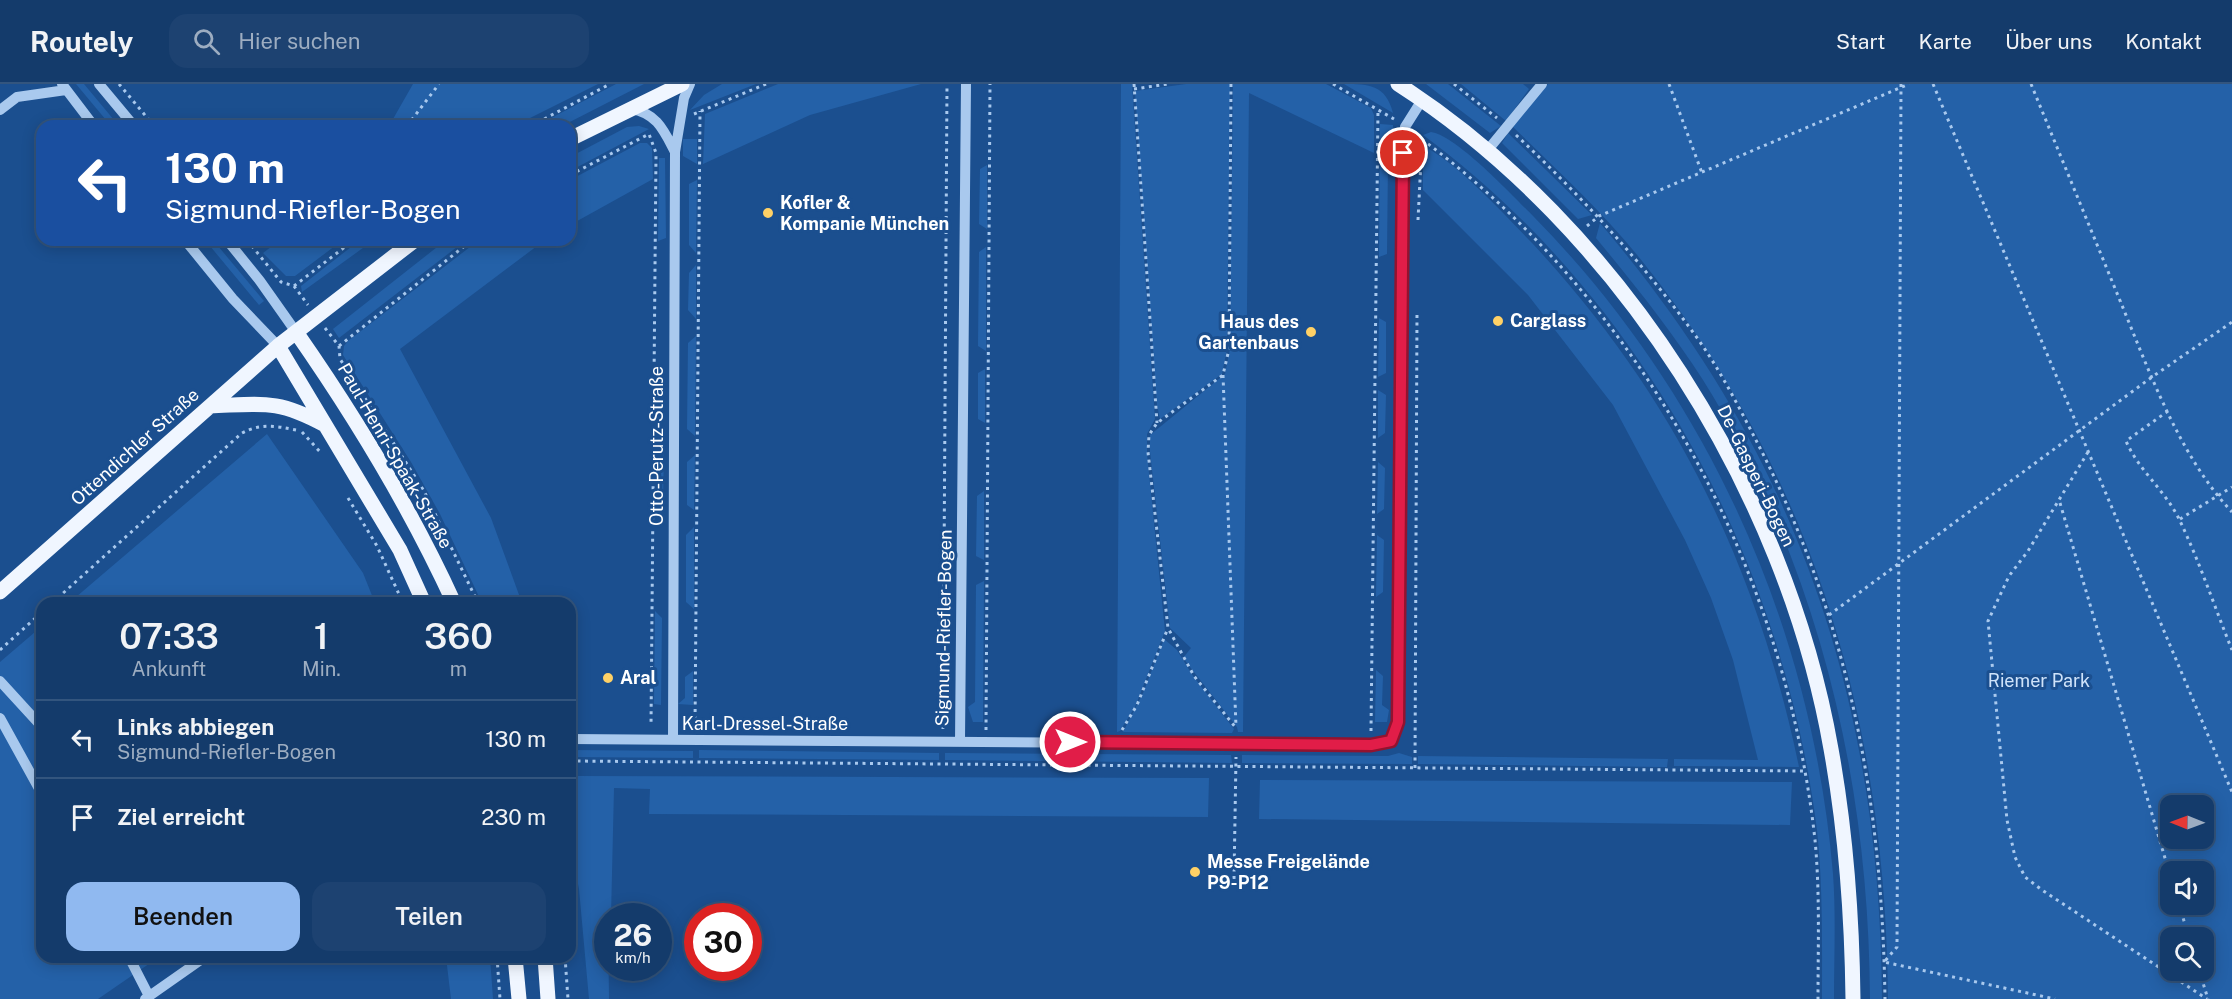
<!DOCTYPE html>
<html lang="de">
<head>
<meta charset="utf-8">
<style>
  :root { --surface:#143b6b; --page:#1d4271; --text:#f1f3f6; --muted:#9dadc1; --line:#33557e; --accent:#90b9f0 }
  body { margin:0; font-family:"Public Sans",sans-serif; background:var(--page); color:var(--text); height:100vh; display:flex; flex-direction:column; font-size:22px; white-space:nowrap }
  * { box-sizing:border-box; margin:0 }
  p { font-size:20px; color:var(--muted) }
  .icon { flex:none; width:33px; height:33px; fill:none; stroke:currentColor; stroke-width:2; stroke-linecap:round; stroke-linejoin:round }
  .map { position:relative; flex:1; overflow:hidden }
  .sheet { position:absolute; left:36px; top:513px; width:540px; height:366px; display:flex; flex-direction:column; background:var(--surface); border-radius:18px; box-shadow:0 3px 15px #0003,0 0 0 2px var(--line) }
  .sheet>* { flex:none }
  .banner { position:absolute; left:36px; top:36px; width:540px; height:126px; border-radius:18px; box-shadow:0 3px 15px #0003,0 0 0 2px var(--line); background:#1a4fa0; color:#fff; overflow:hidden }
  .needle { width:39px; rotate:271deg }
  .controls { position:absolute; left:2160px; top:711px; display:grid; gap:12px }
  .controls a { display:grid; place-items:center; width:54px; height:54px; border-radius:12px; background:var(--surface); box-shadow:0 3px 15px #0003,0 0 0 2px var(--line); font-size:30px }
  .speed { position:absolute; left:594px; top:819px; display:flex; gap:12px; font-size:30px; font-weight:700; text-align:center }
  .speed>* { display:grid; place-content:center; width:78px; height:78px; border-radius:50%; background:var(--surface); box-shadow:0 3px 15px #0003,0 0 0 2px var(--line); line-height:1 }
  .speed small { font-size:15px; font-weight:400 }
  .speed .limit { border:9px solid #d22; background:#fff; color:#111 }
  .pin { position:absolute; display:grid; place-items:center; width:51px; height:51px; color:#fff; margin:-26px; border:3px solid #fff; border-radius:50%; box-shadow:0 2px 6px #0007 }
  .me { position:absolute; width:66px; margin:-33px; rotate:90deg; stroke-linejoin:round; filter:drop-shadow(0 0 4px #0008) }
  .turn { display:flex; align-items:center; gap:21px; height:126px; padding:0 30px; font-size:27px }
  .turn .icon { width:78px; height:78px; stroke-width:2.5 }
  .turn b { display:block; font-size:42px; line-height:51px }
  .eta { display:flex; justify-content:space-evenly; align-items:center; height:102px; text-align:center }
  .eta b { font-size:36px; font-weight:600; line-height:42px }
  .primary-button { display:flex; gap:12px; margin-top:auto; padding:12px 30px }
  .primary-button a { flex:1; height:69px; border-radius:18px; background:var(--accent); color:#111; font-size:24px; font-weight:600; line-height:69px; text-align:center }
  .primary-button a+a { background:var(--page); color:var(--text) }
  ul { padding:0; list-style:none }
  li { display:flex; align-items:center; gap:18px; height:78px; padding:0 30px; border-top:2px solid var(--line) }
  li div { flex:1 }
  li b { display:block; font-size:22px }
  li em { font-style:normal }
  header { display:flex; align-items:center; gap:36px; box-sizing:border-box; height:84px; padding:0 30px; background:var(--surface); border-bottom:2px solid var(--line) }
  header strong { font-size:28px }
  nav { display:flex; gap:33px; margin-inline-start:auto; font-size:21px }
  .search { width:420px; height:54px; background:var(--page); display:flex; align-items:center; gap:15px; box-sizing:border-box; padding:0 21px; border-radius:18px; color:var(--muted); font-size:22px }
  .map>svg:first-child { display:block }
  .green { fill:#2461a8; fill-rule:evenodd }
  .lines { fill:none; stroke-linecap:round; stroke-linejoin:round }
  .path { stroke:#a9c9ee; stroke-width:3; stroke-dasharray:3 4.5; stroke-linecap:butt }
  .minor { stroke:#a9c9ee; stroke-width:10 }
  .major { stroke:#f0f6ff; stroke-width:15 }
  .route-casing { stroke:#92132f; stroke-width:15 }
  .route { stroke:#e11d48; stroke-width:10 }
  .poi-dot { fill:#ffd166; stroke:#1b4f8f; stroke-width:2 }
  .labels { text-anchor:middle; stroke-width:6; stroke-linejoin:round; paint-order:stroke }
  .poi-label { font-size:18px; font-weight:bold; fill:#fff; stroke:#1b4f8f; text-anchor:start }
  .street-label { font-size:18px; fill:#fff; stroke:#1b4f8f }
  .park-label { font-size:18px; fill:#cfe3fa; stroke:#1b4f8f }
</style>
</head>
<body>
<header>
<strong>Routely</strong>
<div class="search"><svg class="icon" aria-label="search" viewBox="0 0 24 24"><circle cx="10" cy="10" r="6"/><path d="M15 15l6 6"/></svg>Hier suchen</div>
<nav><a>Start</a><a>Karte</a><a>Über uns</a><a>Kontakt</a></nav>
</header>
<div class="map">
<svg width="2232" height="915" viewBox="0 0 2232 915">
  <rect width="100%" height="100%" fill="#1b4f8f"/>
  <!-- green -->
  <path class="green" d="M76,0H84L119,42H111Z
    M413,0H598L514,42H389Z
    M616,0H644L562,42H536Z
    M722,0H756L690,26L704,11Z
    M778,0H921L810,31L703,80L705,30Z
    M1121,0H1132L1155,335L1147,350V370L1165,547L1135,623L1120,647L1117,648Z
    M1186,0H1230L1227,265L1222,290L1160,335L1157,321L1135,7Z
    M1233,0H1326L1371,24L1374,31V69L1249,9L1243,648H1238L1237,643L1183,574L1191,564L1170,544L1150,368V351L1225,290L1230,265Z
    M1344,0C1369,0 1386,1 1393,29Z
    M1426,0H1448L1501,42L1490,49Z
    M1461,0H1523L1529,5L1506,37Z
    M1548,0H2232V915H1888C1886,642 1815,392 1642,177C1603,128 1557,86 1512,42ZM2170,722H2204V754H2170ZM2170,788H2204V820H2170ZM2170,854H2204V886H2170Z
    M1380,40L1393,41L1394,74L1388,77L1387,170L1379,173Z
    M639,42L649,45L570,87V73L627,43Z
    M1431,48C1456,51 1514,113 1534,133C1708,310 1812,543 1833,790C1836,831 1834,874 1834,915H1822C1822,859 1823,802 1817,746C1783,477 1643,213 1423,51Z
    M1508,49L1592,131L1578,135L1502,59Z
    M683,55H697V80L683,72Z
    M640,59H647L652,64L653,95L570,141V96Z
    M1429,65C1465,87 1503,129 1533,160C1674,312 1757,481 1799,683L1674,682V675L1758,676L1733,576L1711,514L1685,456L1613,321L1528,211L1423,106V70Z
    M659,74H665L666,154L658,157Z
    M987,81V145L979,140L980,85Z
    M697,96L696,169L689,161V100Z
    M1600,139C1797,370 1880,613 1882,915H1870C1869,698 1819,481 1703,296C1671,246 1634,200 1596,154Z
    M205,156H213L264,217L259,221Z
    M280,156H343L295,192H286L263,169Z
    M360,156H374L302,208L301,202Z
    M446,156H466L339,254L333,245Z
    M479,156H545L400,265L491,434L522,519H482L440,430L411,378L343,271L344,262L348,257Z
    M986,163V267L978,262L979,168Z
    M696,181V235L688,226L689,189Z
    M1379,234L1386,238V289L1378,293Z
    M696,252L695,352L687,345L688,259Z
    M985,285V339L978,335V289Z
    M1378,306L1386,311L1385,349L1378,354Z
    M267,350L363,489L375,519H69Z
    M657,352L664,360L663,417L656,425Z
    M695,371L694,426L687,421V378Z
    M1378,378L1385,384L1384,425L1377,430Z
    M984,407V476L976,472L977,412Z
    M694,443V525L686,518V451Z
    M1377,451L1384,456L1383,508L1376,513Z
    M984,497L983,638H973L968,623L975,618L976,501Z
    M655,527L662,534L661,621L654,620Z
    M42,542V873H159L98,915H0V578Z
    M1164,555L1177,566L1193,592L1234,645L1232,649L1123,648L1143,609Z
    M1376,586L1383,592L1382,621L1389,626L1387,638H1375Z
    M693,587V621L678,620L685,614V593Z
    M570,666L693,667V674L570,673Z
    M699,666L939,669V676L699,674Z
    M945,669L1231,671L1232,679L945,676Z
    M1399,669L1412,673V680L1242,679V671L1388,672Z
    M1418,672L1668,675L1667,683L1418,680Z
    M570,692L1209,694L1208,733L649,730L650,705L614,704L611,832H608L609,915H589L579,805L570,758Z
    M1260,696L1792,698L1790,741L1259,735Z
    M446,873H490L493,915H451Z"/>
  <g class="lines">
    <!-- path -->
    <path class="path" d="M119,0L154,42
      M1134,0L1157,339
      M1231,0L1229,265L1223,291L1157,339L1149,351L1148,368L1168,544L1194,592L1236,644
      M1333,0L1394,35
      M1454,0L1497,34
      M1669,0L1702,89
      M1901,0L1897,863L1884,878L2055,915
      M1933,0L2232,708
      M2031,0C2061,73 2091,146 2121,219C2150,289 2180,373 2232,428
      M1134,5L1168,0
      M694,30L766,0
      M407,42L439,0
      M531,42L610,0
      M1416,51C1640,214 1785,483 1815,756C1820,809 1818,862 1818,915
      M1516,51C1584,115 1646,182 1700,258C1723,291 1742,329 1760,364C1850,542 1882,717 1885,915
      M570,91L649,50L656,69L651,642
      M1418,136L1422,56
      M1587,142L1599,132L1909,0
      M247,156L281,198L294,202L308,221
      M294,202L354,156
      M325,244L339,262L340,275L424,407L478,519
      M339,262L472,156
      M1223,291L1236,643
      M2168,327L2126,357C2139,387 2166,407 2180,437C2200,479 2215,524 2232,566
      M302,348L322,370
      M2088,368L2028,467L2009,492L1988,537L2007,736L2015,773L2025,793L2042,806L2207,915
      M348,414L377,462L403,519
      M2060,419L2170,791
      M2180,435L2232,403
      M52,519L242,349C261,339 276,342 296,346
      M1829,531L2152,293L2232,238
      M0,566L42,528
      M695,643L700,27
      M943,645L947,0
      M986,646L990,0
      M1122,646L1137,621L1168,544
      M1371,647L1378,25
      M570,677L1804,687
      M1415,684L1417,227
      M1234,795L1236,673
      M2179,820L2189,854
      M497,873L500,915
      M565,873L568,915
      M2199,886L2208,915"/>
    <!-- minor -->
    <path class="minor" d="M62,0L94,42
      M99,0L134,42
      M631,25C657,29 664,47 675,68
      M0,26L17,13L66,6
      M1487,67L1542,0
      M185,156L233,215L278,262
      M227,156L260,197L296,248
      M0,597L42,643
      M0,634L42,710
      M570,655L1371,661L1391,657L1398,638L1403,69L1405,43L1422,16
      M673,656L675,68L684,14L690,0
      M960,657L966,0
      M129,873L149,912
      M145,915L205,873"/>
    <!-- major -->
    <path class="major" d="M1398,0C1619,142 1786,407 1831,665C1846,748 1852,831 1853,915
      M570,55L682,0
      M296,248C356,334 410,423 454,519
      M278,262L400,466L424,519
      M210,322C263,320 277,315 325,341
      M0,508L278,262L415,156
      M515,873L519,915
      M545,873L548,915"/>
  </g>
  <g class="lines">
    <defs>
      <path id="route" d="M1070,658L1371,661L1391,657L1398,638L1403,69"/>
    </defs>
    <!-- route casing -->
    <use href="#route" class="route-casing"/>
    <!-- route -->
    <use href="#route" class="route"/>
  </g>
  <!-- markers -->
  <g class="poi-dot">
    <circle cx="768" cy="129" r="6"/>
    <circle cx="1498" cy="237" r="6"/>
    <circle cx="1311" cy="248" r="6"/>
    <circle cx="608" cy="594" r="6"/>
    <circle cx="1195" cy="788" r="6"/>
  </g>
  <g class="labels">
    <!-- poi labels -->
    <g class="poi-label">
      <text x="780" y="125">Kofler &amp;<tspan x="780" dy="21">Kompanie München</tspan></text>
      <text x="1510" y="243">Carglass</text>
      <text x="1299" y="244" text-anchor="end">Haus des<tspan x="1299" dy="21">Gartenbaus</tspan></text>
      <text x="620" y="600">Aral</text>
      <text x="1207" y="784">Messe Freigelände<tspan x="1207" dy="21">P9-P12</tspan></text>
    </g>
    <!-- street labels -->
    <g class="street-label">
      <text transform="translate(657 362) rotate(-90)" y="6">Otto-Perutz-Straße</text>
      <text transform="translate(135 363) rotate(-42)" y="6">Ottendichler Straße</text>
      <text transform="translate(395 372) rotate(60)" y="6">Paul-Henri-Spaak-Straße</text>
      <text transform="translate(1756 392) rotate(64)" y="6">De-Gasperi-Bogen</text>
      <text transform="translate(944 544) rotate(-89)" y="6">Sigmund-Riefler-Bogen</text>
      <text x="765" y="646">Karl-Dressel-Straße</text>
    </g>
    <!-- park labels -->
    <g class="park-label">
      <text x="2039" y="603">Riemer Park</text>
    </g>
  </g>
</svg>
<div class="controls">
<a><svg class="needle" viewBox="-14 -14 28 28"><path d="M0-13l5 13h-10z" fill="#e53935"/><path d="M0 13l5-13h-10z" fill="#9dadc1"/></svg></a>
<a><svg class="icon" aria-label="sound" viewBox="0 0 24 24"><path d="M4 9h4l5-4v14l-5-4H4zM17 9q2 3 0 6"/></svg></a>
<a><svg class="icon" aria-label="search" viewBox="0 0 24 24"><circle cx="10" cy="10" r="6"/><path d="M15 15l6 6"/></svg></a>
</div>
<div class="speed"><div>26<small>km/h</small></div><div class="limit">30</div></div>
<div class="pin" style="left:1403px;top:69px;background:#d93025"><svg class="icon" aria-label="arrive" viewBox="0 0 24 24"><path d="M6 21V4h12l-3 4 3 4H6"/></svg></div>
<svg class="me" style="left:1070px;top:658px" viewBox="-20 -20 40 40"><circle r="17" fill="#e11d48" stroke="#fff" stroke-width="3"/><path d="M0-11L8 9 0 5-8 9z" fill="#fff"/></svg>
<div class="banner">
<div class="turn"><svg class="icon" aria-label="left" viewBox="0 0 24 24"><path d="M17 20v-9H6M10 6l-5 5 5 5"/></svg><div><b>130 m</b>Sigmund-Riefler-Bogen</div></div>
</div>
<section class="sheet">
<div class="eta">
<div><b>07:33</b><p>Ankunft</p></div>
<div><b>1</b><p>Min.</p></div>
<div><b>360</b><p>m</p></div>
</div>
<ul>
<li><svg class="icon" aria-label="left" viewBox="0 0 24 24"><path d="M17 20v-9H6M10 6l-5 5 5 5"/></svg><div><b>Links abbiegen</b><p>Sigmund-Riefler-Bogen</p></div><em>130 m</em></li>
<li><svg class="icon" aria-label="arrive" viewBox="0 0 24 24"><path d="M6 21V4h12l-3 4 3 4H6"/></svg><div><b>Ziel erreicht</b></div><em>230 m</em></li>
</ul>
<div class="primary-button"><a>Beenden</a><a>Teilen</a></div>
</section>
</div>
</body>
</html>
